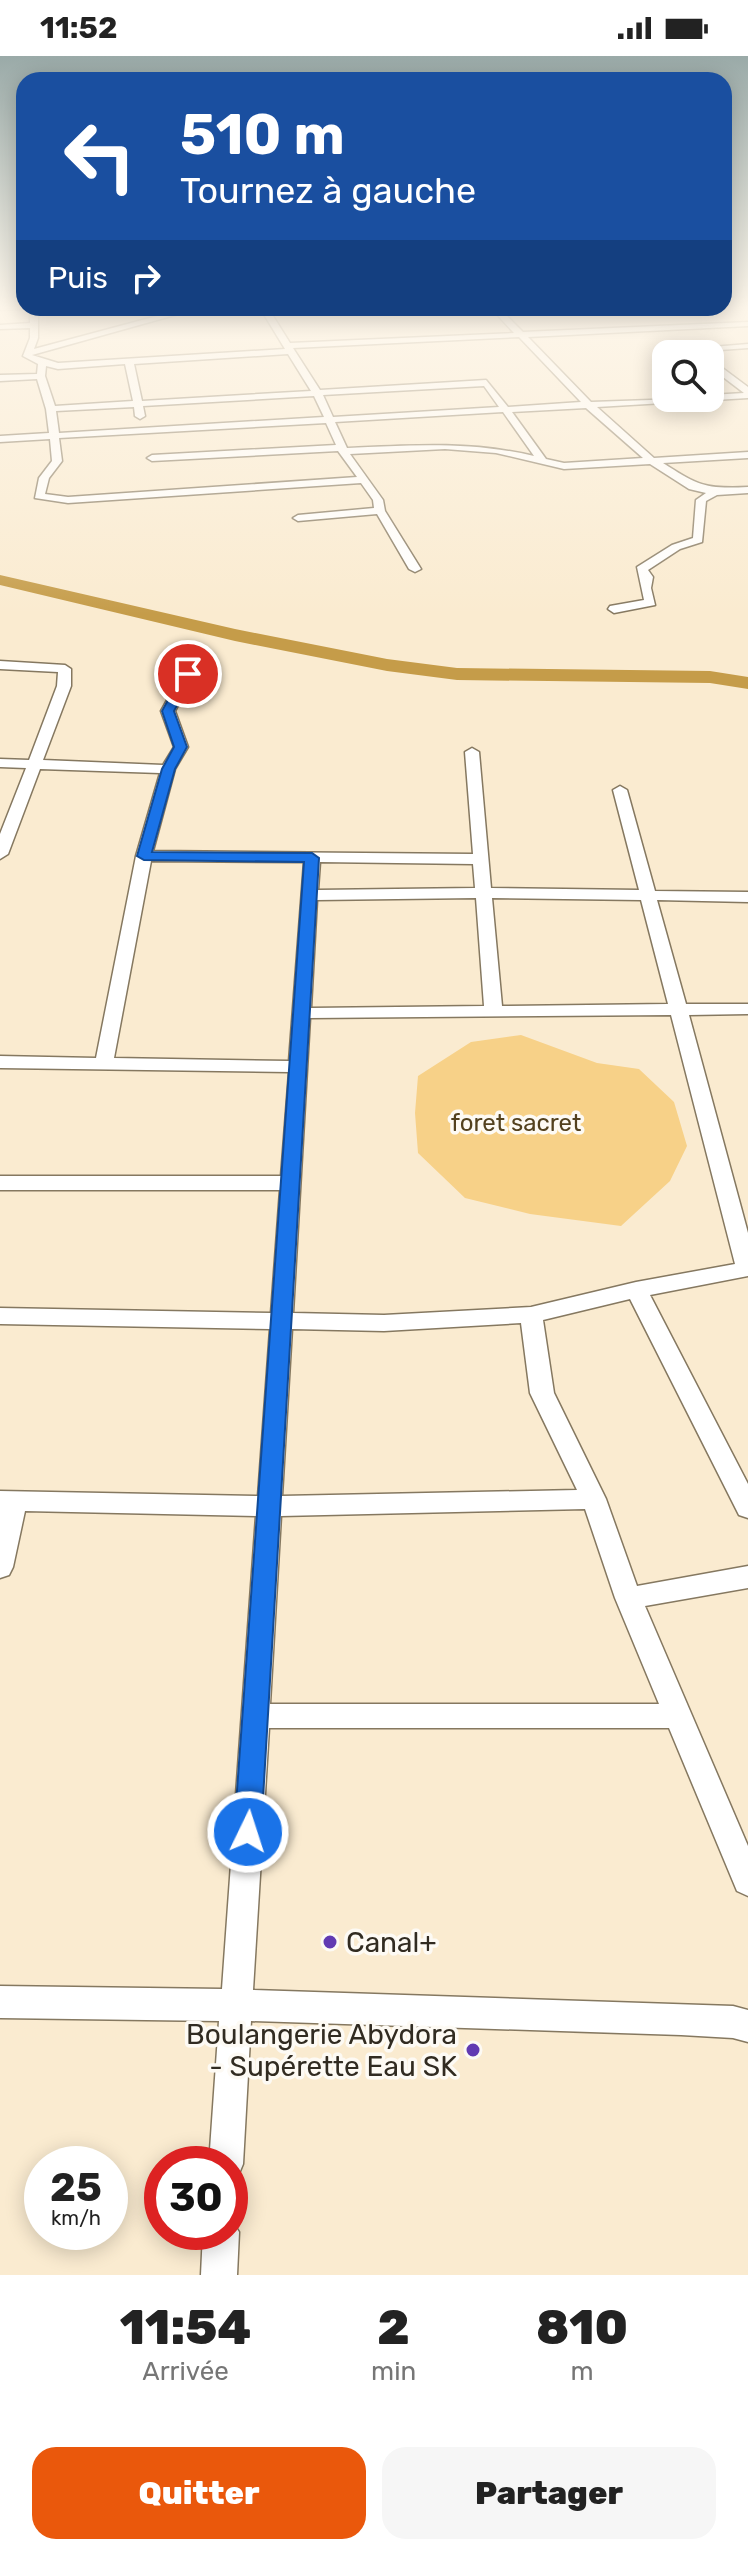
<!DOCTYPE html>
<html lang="fr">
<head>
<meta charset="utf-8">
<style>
  :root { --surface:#fff; --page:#f6f6f6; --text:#222; --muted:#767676; --accent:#ea580c }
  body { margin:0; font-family:Rubik,sans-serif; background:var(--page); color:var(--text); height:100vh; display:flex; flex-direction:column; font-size:30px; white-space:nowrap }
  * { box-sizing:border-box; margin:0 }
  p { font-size:26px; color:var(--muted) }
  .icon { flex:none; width:44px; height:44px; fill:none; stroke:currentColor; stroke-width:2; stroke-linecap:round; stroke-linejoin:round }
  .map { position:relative; height:2219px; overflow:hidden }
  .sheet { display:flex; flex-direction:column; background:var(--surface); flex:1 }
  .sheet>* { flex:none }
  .guide { position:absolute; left:16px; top:16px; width:716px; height:244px; border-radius:24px; box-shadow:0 4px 20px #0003; background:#1a4fa0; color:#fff; overflow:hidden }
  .buttons { position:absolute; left:652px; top:284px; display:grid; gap:16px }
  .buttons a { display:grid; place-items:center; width:72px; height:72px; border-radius:16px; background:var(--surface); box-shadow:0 4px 20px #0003; font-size:40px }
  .speed { position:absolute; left:24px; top:2090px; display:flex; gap:16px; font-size:40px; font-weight:700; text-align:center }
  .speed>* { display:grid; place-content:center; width:104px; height:104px; border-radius:50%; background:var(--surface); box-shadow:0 4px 20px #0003; line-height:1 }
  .speed small { font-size:20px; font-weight:400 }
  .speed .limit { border:12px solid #d22; background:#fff; color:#111 }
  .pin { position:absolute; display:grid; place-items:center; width:68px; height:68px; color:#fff; margin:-34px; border:4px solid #fff; border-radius:50%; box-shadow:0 2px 8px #0007 }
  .me { position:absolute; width:88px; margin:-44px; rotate:4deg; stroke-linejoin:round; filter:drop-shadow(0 0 6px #0008) }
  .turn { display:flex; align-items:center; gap:28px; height:168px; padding:0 32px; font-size:36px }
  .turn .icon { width:104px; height:104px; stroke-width:2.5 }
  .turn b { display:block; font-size:56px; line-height:68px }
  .then { display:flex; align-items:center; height:76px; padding:0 32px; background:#0003; gap:16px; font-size:30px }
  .eta { display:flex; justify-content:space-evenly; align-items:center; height:136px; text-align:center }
  .eta b { font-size:48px; font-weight:800; line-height:56px }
  .primary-button { display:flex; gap:16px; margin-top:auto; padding:16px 32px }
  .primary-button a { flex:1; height:92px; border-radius:24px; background:var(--accent); color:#fff; font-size:32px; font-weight:800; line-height:92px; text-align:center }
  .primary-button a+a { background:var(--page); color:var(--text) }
  .status { display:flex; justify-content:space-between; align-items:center; height:56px; padding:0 40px; background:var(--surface); direction:ltr }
  .status svg { height:22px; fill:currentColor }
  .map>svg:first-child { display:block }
  .green { fill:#f7d188 }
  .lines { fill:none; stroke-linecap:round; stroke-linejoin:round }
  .river { fill:#c59c49; fill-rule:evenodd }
  .minor-casing { stroke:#857860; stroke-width:3 }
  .minor { fill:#fff; fill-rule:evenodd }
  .route { fill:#1a73e8; stroke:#114b97; stroke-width:2 }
  .poi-dot { fill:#613ab2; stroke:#fdfaf4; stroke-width:3 }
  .labels { text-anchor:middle; stroke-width:7; stroke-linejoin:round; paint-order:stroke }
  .park-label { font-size:24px; fill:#53411e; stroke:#fdfaf4 }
  .near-poi-label { font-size:28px; fill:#312b21; stroke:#fdfaf4; text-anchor:start }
</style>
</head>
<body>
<div class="status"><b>11:52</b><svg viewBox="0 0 49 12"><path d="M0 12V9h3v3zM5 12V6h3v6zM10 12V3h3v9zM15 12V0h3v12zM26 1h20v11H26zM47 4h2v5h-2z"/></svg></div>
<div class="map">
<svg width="748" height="2219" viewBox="0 0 748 2219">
  <rect width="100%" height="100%" fill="#faebd0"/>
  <!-- green -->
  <path class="green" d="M521,979L597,1007L639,1013L674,1046L687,1090L670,1125L621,1170L530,1158L465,1142L418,1097L415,1057L418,1020L471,986Z"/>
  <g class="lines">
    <!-- river -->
    <path class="river" d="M0,519L235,573L387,603L457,612L710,615L748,621V633L710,627L457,624L387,615L235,585L0,529Z"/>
    <defs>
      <path id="minor" d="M24,249L27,253L0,254V250Z
        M30,252H38V282L34,293L187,252H200L32,299L58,307L285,293L260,252H268L290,287L514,277L491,252H499L523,276L748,266V270L528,281L591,346L710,342V339L744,337L710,311V304L713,305L748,331V342L597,351L654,402L748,396V402L663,407C699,430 705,433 748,431V437L717,439L706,445L702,486L680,493L648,514L653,521L651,532L655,549L614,557L608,553L610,550L644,544L637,511L672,489L693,482L696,444L706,437L689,433L650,408L564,413L496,397L445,393L350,398L383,444L385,455L421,513L415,516L409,513L377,458L298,465L293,462L298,459L374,452L373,444L361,427L68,447L35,442L39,422L52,405L50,383L0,386V380L49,377L46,353L37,323L0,325V319L37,318L38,308L23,300L30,282V272L0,273V269L30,267ZM519,281L581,346L508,351L486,324L320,334L293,292ZM288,298L311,335L142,345L134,308ZM125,308L133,345L55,350L45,320L46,310L58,313ZM484,330L499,351L333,361L323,339ZM314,340L324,361L59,377L56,355L134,351L135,360L140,363L145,360L143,350ZM586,352L643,402L564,407L546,403L512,356ZM503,356L534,400C471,385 411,389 347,392L335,366ZM326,367L336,389L152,399L147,402L152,405L338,395L357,421L68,441L45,438L49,422L62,405L59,382Z
        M748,288V292L692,296L688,293Z
        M0,605L65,609L71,613V630L43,704L163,709L174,691L161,655L183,615H193L195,618L175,655L188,691L175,713L153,795L473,798L465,696L472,692L479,696L491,832L639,834L613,734L620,730L627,734L655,835L748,836V846L657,844L686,948H748V958L689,959L748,1177V1220L650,1239L748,1428V1462L739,1459L630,1243L543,1264L554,1337L606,1443L637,1530L748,1510V1532L645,1550L748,1790V1840L737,1835L669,1672H269L253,1934L733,1950L748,1954V1986L733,1982L681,1979L251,1965L243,2108L238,2120L230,2123V2108H209L219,1965L0,1962V1930L222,1933L256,1460L25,1455L13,1511L9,1519L0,1522V1435L258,1440L270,1273L0,1268V1252L271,1257L280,1134H0V1120H281L289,1016L0,1012V1000L96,1002L136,800L160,717L40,713L8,798L0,803V778L26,712L0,711V703L29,704L57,630L58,616L0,613ZM151,805L304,806L289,1005L114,1002ZM320,806L473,808L475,832L318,834ZM476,842L484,950L311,952L317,844ZM492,842L641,844L668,948L502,950ZM671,959L735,1208L636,1226L531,1251L384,1259L293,1257L310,962ZM521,1267L530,1337L577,1434L282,1440L292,1273L384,1275ZM585,1453L615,1542L659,1648H270L281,1460Z
        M230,2162L239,2176L237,2219H201L203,2176H230Z"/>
    </defs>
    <!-- minor casing -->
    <use href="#minor" class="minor-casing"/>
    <!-- minor -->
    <use href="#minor" class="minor"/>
  </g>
  <!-- sky -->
  <linearGradient id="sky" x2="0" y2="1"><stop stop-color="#9aaaa8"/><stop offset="0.45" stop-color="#fdf6ea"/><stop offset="1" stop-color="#fdf6ea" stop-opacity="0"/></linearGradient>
  <rect width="748" height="559" fill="url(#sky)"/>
  <!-- route -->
  <path class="route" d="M188,615L194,618L174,655L187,691L175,713L152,796L312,797L319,802L261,1776L257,1785L248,1788L238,1785L234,1776L304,806L144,804L137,800L162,713L174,691L162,655L182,618Z"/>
  <!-- markers -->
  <g class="poi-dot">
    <circle cx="330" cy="1886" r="8"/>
    <circle cx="473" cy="1994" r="8"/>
  </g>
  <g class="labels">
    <!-- park labels -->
    <g class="park-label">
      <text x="516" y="1075">foret sacret</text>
    </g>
    <!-- near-poi labels -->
    <g class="near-poi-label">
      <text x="346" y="1896">Canal+</text>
      <text x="457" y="1988" text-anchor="end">Boulangerie Abydora<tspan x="457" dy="32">- Supérette Eau SK</tspan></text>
    </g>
  </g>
</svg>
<div class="buttons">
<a><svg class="icon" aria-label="search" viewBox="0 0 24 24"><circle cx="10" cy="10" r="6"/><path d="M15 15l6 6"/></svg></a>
</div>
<div class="speed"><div>25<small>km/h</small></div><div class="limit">30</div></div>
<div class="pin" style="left:188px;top:618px;background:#d93025"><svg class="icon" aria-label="arrive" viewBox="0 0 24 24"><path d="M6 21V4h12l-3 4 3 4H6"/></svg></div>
<svg class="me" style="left:248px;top:1776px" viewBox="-20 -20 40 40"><circle r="17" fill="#1a73e8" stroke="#fff" stroke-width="3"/><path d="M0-11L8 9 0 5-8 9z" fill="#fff"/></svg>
<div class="guide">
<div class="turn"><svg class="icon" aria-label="left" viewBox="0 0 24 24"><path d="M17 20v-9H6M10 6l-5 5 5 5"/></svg><div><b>510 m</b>Tournez à gauche</div></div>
<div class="then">Puis<svg class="icon" aria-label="right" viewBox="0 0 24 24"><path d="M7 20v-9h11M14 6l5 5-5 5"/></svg></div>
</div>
</div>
<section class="sheet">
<div class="eta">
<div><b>11:54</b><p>Arrivée</p></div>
<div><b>2</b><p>min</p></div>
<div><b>810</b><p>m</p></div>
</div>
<div class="primary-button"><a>Quitter</a><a>Partager</a></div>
</section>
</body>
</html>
